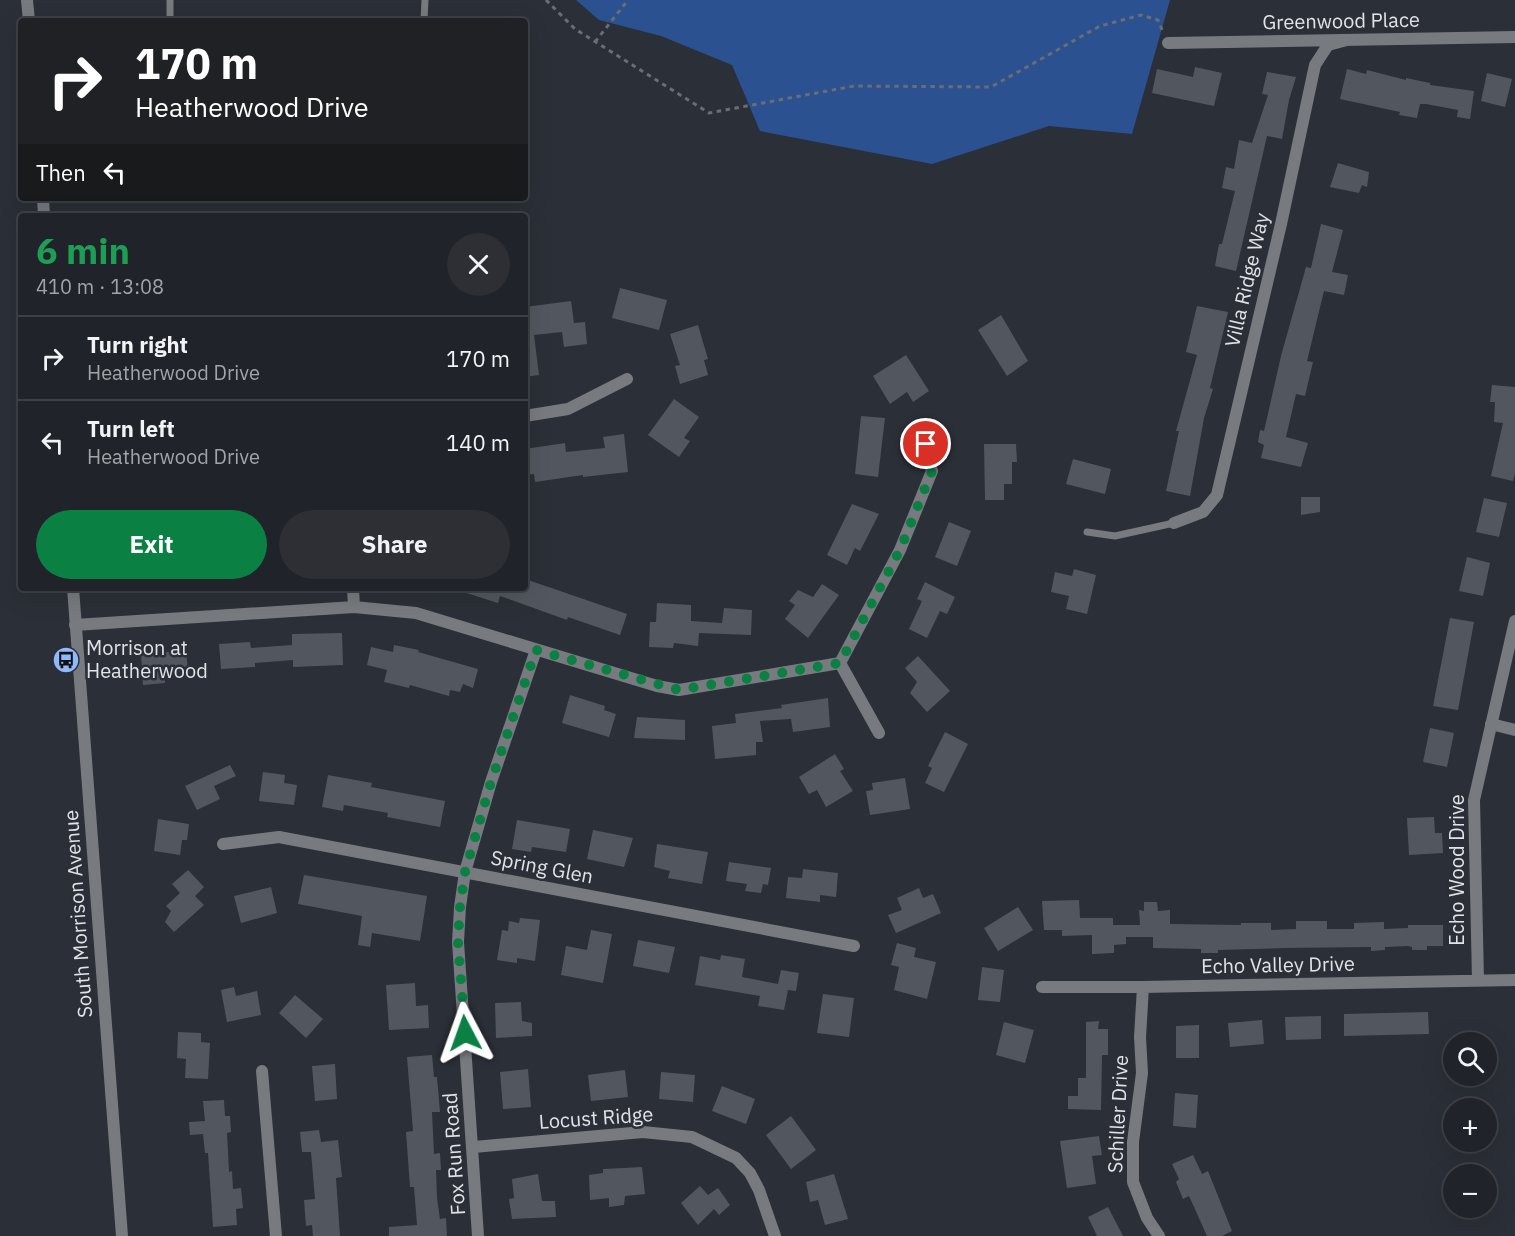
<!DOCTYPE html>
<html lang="en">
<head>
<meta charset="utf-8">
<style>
  :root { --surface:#202329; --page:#2d2f35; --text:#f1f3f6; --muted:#a2a4a8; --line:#3d4046; --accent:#0b8043 }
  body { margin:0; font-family:"IBM Plex Sans",sans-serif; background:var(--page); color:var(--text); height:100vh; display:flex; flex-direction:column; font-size:22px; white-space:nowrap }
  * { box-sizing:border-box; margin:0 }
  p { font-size:20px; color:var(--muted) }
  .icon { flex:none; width:33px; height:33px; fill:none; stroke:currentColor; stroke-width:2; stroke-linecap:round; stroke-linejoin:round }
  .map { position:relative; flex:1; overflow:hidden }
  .details { position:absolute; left:18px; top:213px; width:510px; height:378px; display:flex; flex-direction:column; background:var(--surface); border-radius:6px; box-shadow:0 6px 24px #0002,0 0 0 2px var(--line) }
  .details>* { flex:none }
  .guide { position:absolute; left:18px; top:18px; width:510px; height:183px; border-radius:6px; box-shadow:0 6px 24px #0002,0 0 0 2px var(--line); background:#202124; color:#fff; overflow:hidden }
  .fabs { position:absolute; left:1443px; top:1032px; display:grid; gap:12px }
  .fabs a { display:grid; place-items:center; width:54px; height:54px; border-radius:50%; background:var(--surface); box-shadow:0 6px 24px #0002,0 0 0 2px var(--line); font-size:30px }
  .pin { position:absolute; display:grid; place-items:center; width:51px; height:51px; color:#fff; margin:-26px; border:3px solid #fff; border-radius:50%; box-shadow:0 2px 6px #0007 }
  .me { position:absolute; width:66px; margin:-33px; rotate:356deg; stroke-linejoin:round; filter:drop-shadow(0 0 4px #0008) }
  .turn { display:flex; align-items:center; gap:21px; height:126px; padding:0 18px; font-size:27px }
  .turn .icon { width:78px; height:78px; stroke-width:2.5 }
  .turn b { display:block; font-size:42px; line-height:51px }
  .then { display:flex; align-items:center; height:57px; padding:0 18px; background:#0003; gap:12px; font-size:22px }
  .round { display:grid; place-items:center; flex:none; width:63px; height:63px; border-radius:32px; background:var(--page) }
  .overview { display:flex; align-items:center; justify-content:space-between; height:102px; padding:0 18px }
  h1 { font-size:36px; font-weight:800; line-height:45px; color:#1e9e55 }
  .cta { display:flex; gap:12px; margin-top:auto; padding:12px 18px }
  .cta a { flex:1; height:69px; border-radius:36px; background:var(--accent); color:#fff; font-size:24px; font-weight:800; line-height:69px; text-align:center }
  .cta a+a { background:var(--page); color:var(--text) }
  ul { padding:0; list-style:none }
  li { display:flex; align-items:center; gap:18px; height:84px; padding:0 18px; border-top:2px solid var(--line) }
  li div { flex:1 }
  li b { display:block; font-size:22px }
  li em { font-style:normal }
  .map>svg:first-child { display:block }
  .green { fill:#2b5191 }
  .building { fill:#52575f }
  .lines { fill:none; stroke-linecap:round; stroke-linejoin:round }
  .path { stroke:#696d74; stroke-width:3; stroke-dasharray:4.5 4.5; stroke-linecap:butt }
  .service { stroke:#777a7e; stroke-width:7 }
  .minor { stroke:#777a7e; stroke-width:12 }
  .tertiary { stroke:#777a7e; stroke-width:12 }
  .route { stroke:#0b8043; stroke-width:10; stroke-dasharray:0 18 }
  .labels { text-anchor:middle; stroke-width:5; stroke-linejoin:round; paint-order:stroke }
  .street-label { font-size:20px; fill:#e0e3e8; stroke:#2b2f37 }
  .poi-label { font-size:20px; fill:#e0e3e8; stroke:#2b2f37; text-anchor:start }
</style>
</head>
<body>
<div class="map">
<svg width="1515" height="1236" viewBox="0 0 1515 1236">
  <rect width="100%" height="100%" fill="#2b2f37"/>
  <!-- green -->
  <path class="green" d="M576,0H1170L1132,134L1049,126L932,164L760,131L732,65L661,36L599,20Z"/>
  <!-- building -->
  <path class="building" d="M1195,67L1222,73L1214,106L1152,93L1157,69L1193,77Z
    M1347,69L1366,74L1367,70L1406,80V78L1430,83V85L1474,91L1470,119L1457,117L1458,110L1426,104H1420L1417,118L1399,115L1400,112L1340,99Z
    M1267,72L1296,77L1289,100L1282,139L1267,136L1236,271L1215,266L1219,244H1222L1235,191L1222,188L1226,167L1234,169L1239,140L1252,143L1268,95L1262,94Z
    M1487,73L1512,79L1505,107L1481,101Z
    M1338,163L1369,172L1367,187L1362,185L1359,193L1330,187Z
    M1321,224L1343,230L1332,272L1348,275L1344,295L1324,291L1307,361L1313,362L1305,396L1296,394L1286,437L1308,443L1301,467L1261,458L1264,445L1258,442L1260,430L1264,431L1281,356L1306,267L1311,268Z
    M620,288L667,300L659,330L612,318Z
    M571,301L574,323L585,322L587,344L564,347L562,332L534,335L539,375L525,377V307Z
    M1197,306L1228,312L1210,388L1213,389L1204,418L1190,496L1166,491L1179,431H1176L1197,355L1186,352Z
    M1001,315L1028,361L1007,376L978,330Z
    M698,325L708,359L704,360L708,375L680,384L675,366L680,365L670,334Z
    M906,355L929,391L913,402L907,392L890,404L873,376Z
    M1492,385L1515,387V473L1513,481L1491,476L1503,423L1494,422L1495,402H1490Z
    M674,399L699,417L684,438L690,441L679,457L648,435Z
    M861,416L885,418L878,477L855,474Z
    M624,434L628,472L583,477V475L535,482L534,474L525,475V449L565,443L566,452L605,448L603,437Z
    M984,444H1016L1017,462H1012V484H1004V500H985Z
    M1073,459L1111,469L1105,494L1066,484Z
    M1301,497H1320V512L1301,515Z
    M1484,498L1507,503L1499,537L1476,532Z
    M852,504L879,514L860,551L855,548L847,565L827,555Z
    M949,522L971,531L957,566L935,557Z
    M1467,557L1490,563L1483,596L1459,591Z
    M1074,569L1096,575L1087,614L1066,609L1069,596L1051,592L1055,572L1072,576Z
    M528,580L627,614L620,635L568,617L567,620L500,596L498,603L460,591L461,588H525Z
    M925,582L955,597L947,614L940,611L927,638L909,629L922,601L917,599Z
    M822,584L839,595L808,638L785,619L795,605L789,601L798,590L813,597Z
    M657,603L691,605V621L722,623L724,608L752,610L751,635L699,633L698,646L674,643L673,648L649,647L650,622H656Z
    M1450,618L1474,622L1458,710L1433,706Z
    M342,633L343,665L293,667V660L255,663V667L221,669L219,644L250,642L251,648L292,645V634Z
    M394,645L419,650L418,652L478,669L473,688L463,684L460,692L450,690L449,696L410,685L409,688L384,682L387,670L367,665L371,647L393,652Z
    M186,650L188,671L165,673V683L143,685L141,655Z
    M918,656L950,691L927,712L910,693L917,682L905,668Z
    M570,695L605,706L604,710L616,714L609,737L562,723Z
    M828,698L830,727L793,732L791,719L760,721L763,742H756V755L715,759L712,726L736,723L735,714L782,708L781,705Z
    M637,717L685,720V740L634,738Z
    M1430,728L1454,733L1447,767L1423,762Z
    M945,732L968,744L944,792L925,783L932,768L928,766Z
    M835,754L844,769L840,771L853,791L826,807L817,790L809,794L799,777Z
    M230,765L236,776L214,786L220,799L197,810L185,786Z
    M263,772L285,775L284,783L297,785L294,805L259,801Z
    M328,775L372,783L371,787L445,801L440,827L387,817L388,813L344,805L343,811L322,807Z
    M905,778L910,809L870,815L866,791L873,790L872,783Z
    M1434,817L1435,833H1442L1443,853L1409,855L1407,818Z
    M158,819L189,824L187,840H182L180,855L154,851Z
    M517,820L570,829L566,852L532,847L531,852L512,849Z
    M593,830L633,838L624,867L587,859Z
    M657,844L708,852L702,884L668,878L670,871L654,867Z
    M729,862L771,868L768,885L763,884L761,893L745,891L747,884L726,881Z
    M803,869L838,873L836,897L820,895V902L786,898L788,877L802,878Z
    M188,870L204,887L195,896L204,905L174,932L165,922L171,911L166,906L180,893L172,884Z
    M304,875L427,896L420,941L372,933L370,947L358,945L362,916L298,904Z
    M271,887L277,913L241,923L234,896Z
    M919,888L923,898L933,894L941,913L896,933L888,915L902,910L897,898Z
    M1079,900L1080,918H1113V925H1140L1139,910L1144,911V902H1157L1158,911L1170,910V924L1241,925V923H1271V930L1296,929V921H1327V929H1354V923L1384,922V929L1408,928V925H1443V946H1427V950H1412V947L1408,946L1385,947V950L1371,951V947L1285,948L1218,950V953H1201V949L1153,948V937H1126V944L1114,945V953L1092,954V935L1062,936V930H1044L1042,901Z
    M1018,907L1033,930L998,951L984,928Z
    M520,918L540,920L535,961L517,958V963L497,960L502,930L508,931L509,921L519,923Z
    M591,930L612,934L603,983L561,975L566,946L587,950Z
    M638,940L675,947L669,973L633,966Z
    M897,943L916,948L914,957L936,962L927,999L894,990L899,967L891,965Z
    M721,955L745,959L742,977L778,984L781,970L799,973L796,991L788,990L784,1010L758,1006L760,996L695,985L700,956L720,960Z
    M982,967L1004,970L1000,1002L978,1000Z
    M415,983L416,1006L428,1005L429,1028L389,1030L386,985Z
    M234,987L236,996L257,991L261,1015L227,1022L221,990Z
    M823,994L854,998L849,1037L817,1033Z
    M295,995L323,1019L306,1038L279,1013Z
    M521,1002L522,1021L532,1023V1036L496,1038L495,1003Z
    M1428,1012L1429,1034L1344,1036V1014Z
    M1321,1016V1039L1286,1040L1285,1017Z
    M1262,1020L1264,1044L1230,1047L1228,1023Z
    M1099,1021L1098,1029H1108V1055H1102L1101,1110L1068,1109V1096H1078V1078H1086V1022Z
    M1004,1022L1034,1030L1025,1063L996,1055Z
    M1199,1025V1058H1176V1026Z
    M178,1032L201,1033V1042L210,1043L208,1079L185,1078L186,1059L177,1058Z
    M432,1055L434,1077H437L440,1112H432L434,1154L440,1153L441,1170H436L437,1198L440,1219L446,1218L447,1236H389V1227L417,1225L414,1187H410L406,1132L413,1131L407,1057Z
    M335,1064L337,1099L315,1101L312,1066Z
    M528,1069L531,1107L503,1109L500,1072Z
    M625,1070L628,1097L591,1101L588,1075Z
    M661,1072L695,1075L693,1102L659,1099Z
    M722,1086L755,1099L746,1124L712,1111Z
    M1175,1093L1198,1095L1196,1128L1173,1126Z
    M224,1100L225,1116H230L231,1132L227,1133L229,1172L232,1171L233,1189L241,1188L243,1208L236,1209L237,1225L213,1227L208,1153H205L203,1134L190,1135L189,1122L205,1121L203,1101Z
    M791,1116L816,1150L791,1169L766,1135Z
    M319,1130L321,1142L338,1140L342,1177L336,1178L340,1236H313L312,1225L306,1226L304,1200L315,1199L311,1152H302L300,1132Z
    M1099,1136L1102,1155L1092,1156L1096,1184L1067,1188L1060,1141Z
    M1193,1155L1202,1174L1208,1171L1232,1231L1222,1236H1207L1189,1196L1183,1199L1176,1182L1179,1179L1172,1164Z
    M642,1167L645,1194L625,1196L624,1205L609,1207V1198L590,1200L589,1175L603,1173V1169Z
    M538,1174L542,1201H555L556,1217L512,1219L509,1199L514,1198L512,1179Z
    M834,1174L848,1219L825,1225L818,1200L810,1202L806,1182Z
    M700,1186L708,1195L718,1188L730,1205L719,1215L714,1209L698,1225L681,1203Z
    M1108,1207L1123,1236H1097L1088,1217Z"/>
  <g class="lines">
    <!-- path -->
    <path class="path" d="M546,0L575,29L709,113L854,86L991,87L1100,26L1141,15L1158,20L1163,32
      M595,42L628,0"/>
    <!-- service -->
    <path class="service" d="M170,21V0
      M424,21L425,0
      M1087,532L1115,536L1174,523"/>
    <!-- minor -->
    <path class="minor" d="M1168,43L1515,37
      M525,416L568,409L627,379
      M1174,523L1203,512L1217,495L1281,224L1315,65L1328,45L1347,40
      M353,588L354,607
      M75,625L354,607L416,613L657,686L679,690L840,663L900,550L932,471L926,444
      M840,663L879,733
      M1491,724L1515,730
      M223,844L279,837L854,946
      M1478,980L1474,800L1515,621
      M1042,987H1143L1515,980
      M1143,987L1140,1037L1142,1073L1133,1142V1182L1147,1218L1159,1236
      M262,1071L276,1236
      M474,1147L643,1132L692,1137L736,1158L750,1173L759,1190L775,1236
      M478,1236L458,942L460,907L465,872L491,782L536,650"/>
    <!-- tertiary -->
    <path class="tertiary" d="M27,0L29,21
      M43,198L44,216
      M73,588L122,1236"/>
  </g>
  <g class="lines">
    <!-- route -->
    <path class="route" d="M465,1033L458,942L460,907L465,872L491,782L536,650L679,690L840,663L900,550L932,471L926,444"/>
  </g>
  <!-- icons -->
  <defs>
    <symbol id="bus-disc" viewBox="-11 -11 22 22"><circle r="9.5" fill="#8fb8fd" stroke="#2b2f37"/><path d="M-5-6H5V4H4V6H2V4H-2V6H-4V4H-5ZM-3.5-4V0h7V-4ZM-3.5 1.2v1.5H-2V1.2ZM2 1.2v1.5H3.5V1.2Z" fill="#111"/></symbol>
  </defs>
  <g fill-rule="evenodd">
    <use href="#bus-disc" x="51" y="645" width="30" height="30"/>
  </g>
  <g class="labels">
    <!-- street labels -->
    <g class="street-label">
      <text transform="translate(1341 21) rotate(-1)" y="7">Greenwood Place</text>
      <text transform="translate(1247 280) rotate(-77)" y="7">Villa Ridge Way</text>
      <text transform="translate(542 867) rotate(11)" y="7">Spring Glen</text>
      <text transform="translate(1457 870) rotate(-90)" y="7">Echo Wood Drive</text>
      <text transform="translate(78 914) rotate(-94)" y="7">South Morrison Avenue</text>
      <text transform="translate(1278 965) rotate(-1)" y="7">Echo Valley Drive</text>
      <text transform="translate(1118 1114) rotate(-87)" y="7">Schiller Drive</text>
      <text transform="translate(596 1118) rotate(-4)" y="7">Locust Ridge</text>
      <text transform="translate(454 1154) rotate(-94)" y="7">Fox Run Road</text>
    </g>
    <!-- poi labels -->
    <g class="poi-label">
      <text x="86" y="655">Morrison at<tspan x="86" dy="23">Heatherwood</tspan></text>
    </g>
  </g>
</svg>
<div class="fabs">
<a><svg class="icon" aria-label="search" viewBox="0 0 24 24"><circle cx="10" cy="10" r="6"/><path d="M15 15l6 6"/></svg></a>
<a>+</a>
<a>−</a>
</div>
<div class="pin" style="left:926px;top:444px;background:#d93025"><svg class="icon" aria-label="arrive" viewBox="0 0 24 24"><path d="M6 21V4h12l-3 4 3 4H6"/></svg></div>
<svg class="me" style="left:465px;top:1033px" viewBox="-20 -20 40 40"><path d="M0-17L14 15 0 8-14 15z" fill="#0b8043" stroke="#fff" stroke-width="4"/></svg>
<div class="guide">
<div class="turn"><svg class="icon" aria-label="right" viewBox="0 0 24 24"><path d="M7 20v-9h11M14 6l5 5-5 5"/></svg><div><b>170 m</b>Heatherwood Drive</div></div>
<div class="then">Then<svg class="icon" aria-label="left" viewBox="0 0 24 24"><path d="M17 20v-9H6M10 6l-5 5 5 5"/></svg></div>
</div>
<section class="details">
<div class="overview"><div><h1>6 min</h1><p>410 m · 13:08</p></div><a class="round"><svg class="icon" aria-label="close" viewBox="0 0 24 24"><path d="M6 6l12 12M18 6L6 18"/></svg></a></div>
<ul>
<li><svg class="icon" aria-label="right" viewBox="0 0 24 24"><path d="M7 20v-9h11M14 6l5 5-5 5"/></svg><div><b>Turn right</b><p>Heatherwood Drive</p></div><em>170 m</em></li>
<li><svg class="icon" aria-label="left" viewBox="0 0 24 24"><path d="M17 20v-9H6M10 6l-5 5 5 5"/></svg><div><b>Turn left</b><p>Heatherwood Drive</p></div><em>140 m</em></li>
</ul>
<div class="cta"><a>Exit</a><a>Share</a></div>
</section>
</div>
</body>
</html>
